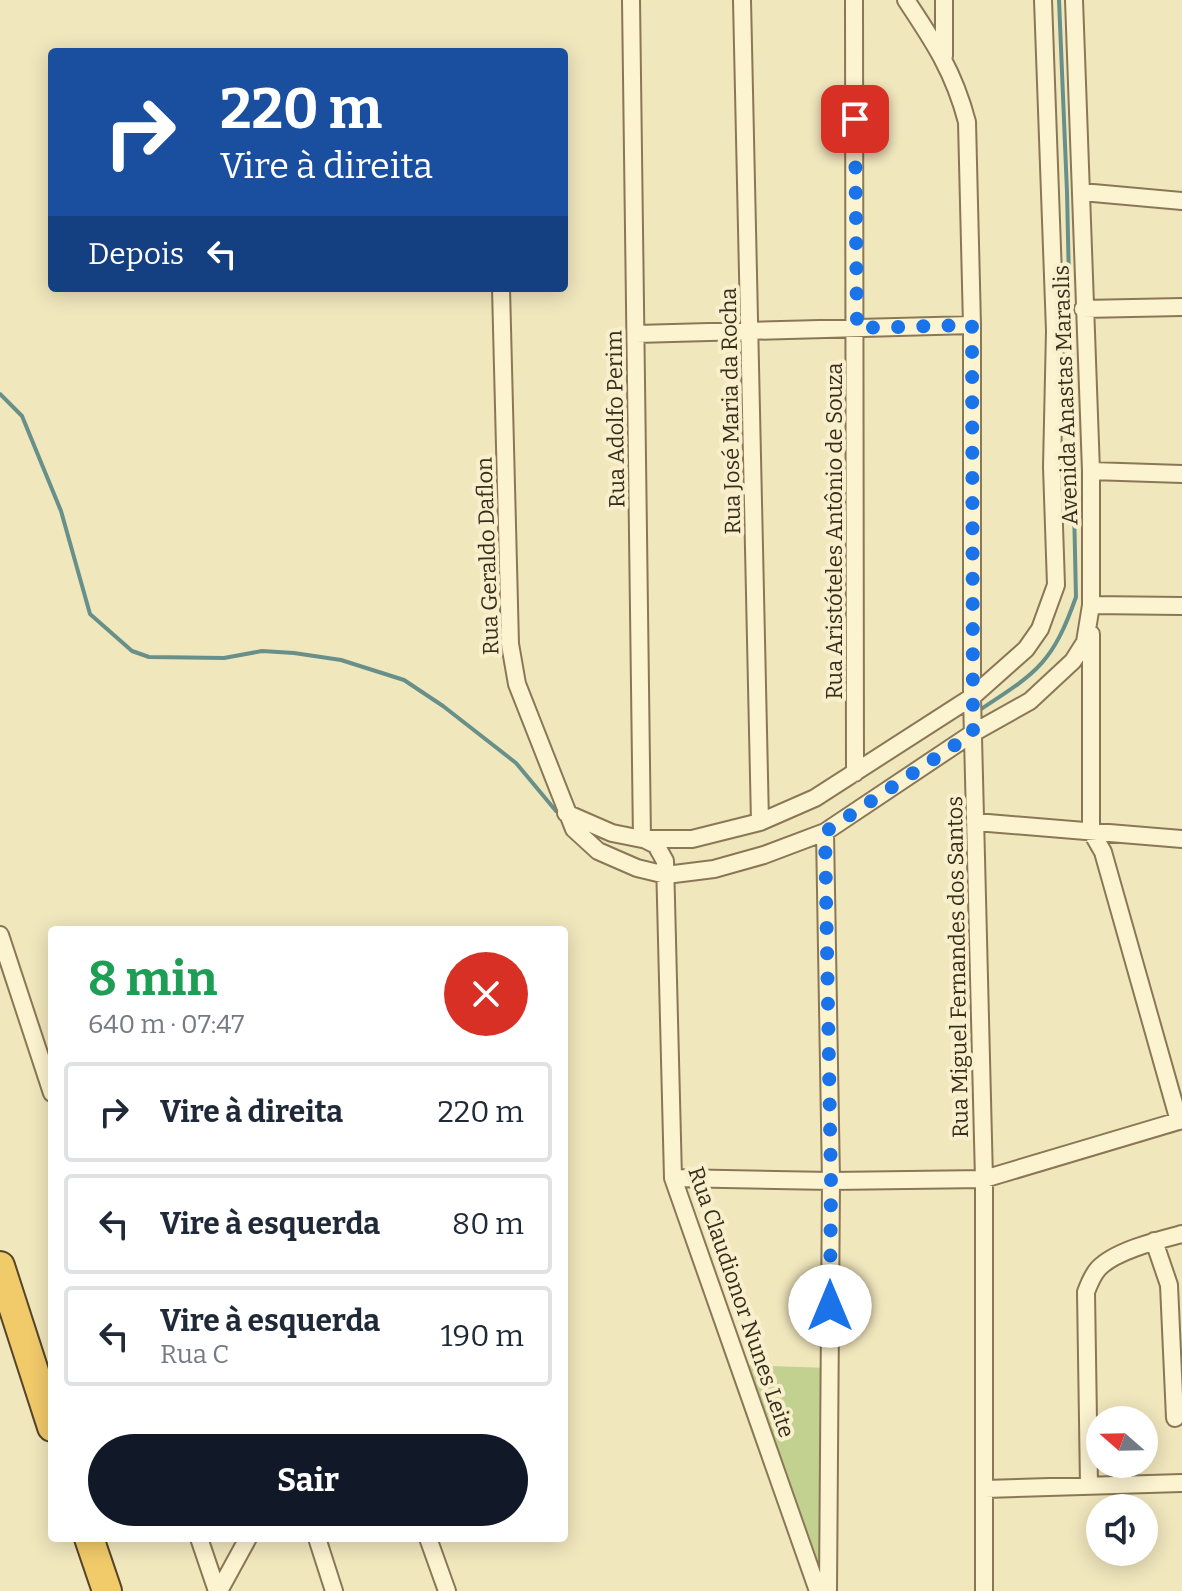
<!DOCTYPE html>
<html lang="pt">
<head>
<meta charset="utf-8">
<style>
  :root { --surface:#fff; --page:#f2f2f3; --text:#1f2937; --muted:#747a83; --line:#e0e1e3; --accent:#111827 }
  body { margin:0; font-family:Bitter,serif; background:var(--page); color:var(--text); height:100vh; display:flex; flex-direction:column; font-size:30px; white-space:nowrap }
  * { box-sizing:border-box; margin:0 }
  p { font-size:26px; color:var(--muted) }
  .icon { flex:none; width:44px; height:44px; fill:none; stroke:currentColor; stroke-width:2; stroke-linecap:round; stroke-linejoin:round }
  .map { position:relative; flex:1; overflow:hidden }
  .side { position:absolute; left:48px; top:926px; width:520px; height:616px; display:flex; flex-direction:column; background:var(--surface); border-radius:8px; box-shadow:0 4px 20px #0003 }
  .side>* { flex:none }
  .hud { position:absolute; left:48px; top:48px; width:520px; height:244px; border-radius:8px; box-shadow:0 4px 20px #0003; background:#1a4fa0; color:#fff; overflow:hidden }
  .needle { width:52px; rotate:290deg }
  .buttons { position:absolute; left:1086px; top:1406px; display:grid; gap:16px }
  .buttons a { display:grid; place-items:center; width:72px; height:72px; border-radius:50%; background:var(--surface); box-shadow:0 4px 20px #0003; font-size:40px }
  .pin { position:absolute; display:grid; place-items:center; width:68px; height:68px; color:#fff; margin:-34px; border-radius:16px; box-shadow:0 4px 12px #0006 }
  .me { position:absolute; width:88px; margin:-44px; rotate:0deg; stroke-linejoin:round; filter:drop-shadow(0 0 6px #0008) }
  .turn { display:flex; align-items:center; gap:28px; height:168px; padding:0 40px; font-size:36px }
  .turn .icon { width:104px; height:104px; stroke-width:2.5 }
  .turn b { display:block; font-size:56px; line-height:68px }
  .then { display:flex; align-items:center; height:76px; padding:0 40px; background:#0003; gap:16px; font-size:30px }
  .round { display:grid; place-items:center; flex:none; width:84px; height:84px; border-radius:42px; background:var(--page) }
  .overview { display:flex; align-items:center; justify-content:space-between; height:136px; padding:0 40px }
  h1 { font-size:48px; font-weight:700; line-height:60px; color:#1e9e55 }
  .action { display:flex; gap:16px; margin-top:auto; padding:16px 40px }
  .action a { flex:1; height:92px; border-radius:48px; background:var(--accent); color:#fff; font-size:32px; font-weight:700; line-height:92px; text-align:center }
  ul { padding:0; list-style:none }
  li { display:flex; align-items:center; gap:24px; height:100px; margin:0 16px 12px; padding:0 24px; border:4px solid var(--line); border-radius:8px }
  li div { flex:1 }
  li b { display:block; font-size:30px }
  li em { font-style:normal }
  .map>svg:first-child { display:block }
  .green { fill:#c2d090 }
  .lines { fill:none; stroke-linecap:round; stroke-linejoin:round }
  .stream { stroke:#68908a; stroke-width:4 }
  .minor-casing { stroke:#8a7755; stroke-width:20 }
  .trunk-casing { stroke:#57442a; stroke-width:32 }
  .minor { stroke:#fcf3d0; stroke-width:16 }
  .trunk { stroke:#f1ca6a; stroke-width:28 }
  .route { stroke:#1a73e8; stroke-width:14; stroke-dasharray:0 25.2 }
  .labels { text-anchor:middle; stroke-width:8; stroke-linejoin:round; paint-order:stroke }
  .street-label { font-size:22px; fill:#382c1b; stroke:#f8f0cd }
</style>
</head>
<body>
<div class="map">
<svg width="1182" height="1591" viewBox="0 0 1182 1591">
  <rect width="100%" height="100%" fill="#f1e7bd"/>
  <!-- green -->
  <path class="green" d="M738,1365L830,1368L828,1591H818Z"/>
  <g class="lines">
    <!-- stream -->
    <path class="stream" d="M0,394L22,416L61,511L90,614L132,651L149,657L224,658L262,651L294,653L341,660L404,680L443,706L516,763L556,811
      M978,711C1036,673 1052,665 1076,597L1067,192L1059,0"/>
    <defs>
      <path id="minor" d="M631,0L642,839
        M742,0L760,822
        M854,0L855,773
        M906,0C934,42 954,72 967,122L972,325V697L984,1179V1591
        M944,0V56
        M1082,192L1182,201
        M501,288L510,644L517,684L574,829L598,851L637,868L666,875L714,869L764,855L825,832L973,733L1030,701L1073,661L1085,642L1091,605V471L1074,0
        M1083,309L1182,307
        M636,334L972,325
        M1091,471L1182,474
        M1091,605L1182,606
        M1091,634V831L1103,852L1179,1121
        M566,813L612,833L642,839H692L760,822L815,798L972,697L1026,649L1040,629L1056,585L1052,467L1055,331L1043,0
        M976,822L1182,839
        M825,832L831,1181L828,1591
        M644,839L656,845L665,861L673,1178L818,1591
        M0,935L52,1093
        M673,1178L831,1181L984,1179L1182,1120
        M1154,1241L1169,1285L1175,1418
        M1089,1485L1086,1292C1089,1284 1092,1276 1098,1269C1114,1251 1159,1240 1182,1234
        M985,1489L1182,1483
        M199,1538L217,1591
        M317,1538L334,1591
        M428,1538L447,1591
        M219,1591L248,1538"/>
      <path id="trunk" d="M0,1266L52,1427
        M89,1538L107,1591"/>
    </defs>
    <!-- minor casing -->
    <use href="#minor" class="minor-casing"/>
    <!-- trunk casing -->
    <use href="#trunk" class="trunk-casing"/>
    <!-- minor -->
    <use href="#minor" class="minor"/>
    <!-- trunk -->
    <use href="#trunk" class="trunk"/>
  </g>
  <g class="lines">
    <!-- route -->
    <path class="route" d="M830,1306L831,1181L825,832L973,733L972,325L857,328L855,119"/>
  </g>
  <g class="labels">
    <!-- street labels -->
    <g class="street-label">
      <text transform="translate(1065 395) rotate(-92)" y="8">Avenida Anastas Maraslis</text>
      <text transform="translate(730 411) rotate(-91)" y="8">Rua José Maria da Rocha</text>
      <text transform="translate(615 419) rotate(-91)" y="8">Rua Adolfo Perim</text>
      <text transform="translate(834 531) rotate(-90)" y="8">Rua Aristóteles Antônio de Souza</text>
      <text transform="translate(487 556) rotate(-92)" y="8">Rua Geraldo Daflon</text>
      <text transform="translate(957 967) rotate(-91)" y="8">Rua Miguel Fernandes dos Santos</text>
      <text transform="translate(742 1302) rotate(71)" y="8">Rua Claudionor Nunes Leite</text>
    </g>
  </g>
</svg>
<div class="buttons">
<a><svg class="needle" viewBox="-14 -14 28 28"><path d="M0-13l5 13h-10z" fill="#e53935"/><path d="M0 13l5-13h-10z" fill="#747a83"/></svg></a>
<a><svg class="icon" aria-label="sound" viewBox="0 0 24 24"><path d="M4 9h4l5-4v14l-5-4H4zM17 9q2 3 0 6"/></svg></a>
</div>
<div class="pin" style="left:855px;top:119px;background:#d93025"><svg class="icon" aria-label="arrive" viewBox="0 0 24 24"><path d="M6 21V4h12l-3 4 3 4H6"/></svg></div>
<svg class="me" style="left:830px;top:1306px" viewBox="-20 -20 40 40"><circle r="19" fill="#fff"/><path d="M0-13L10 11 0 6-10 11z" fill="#1a73e8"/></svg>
<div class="hud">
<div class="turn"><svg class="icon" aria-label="right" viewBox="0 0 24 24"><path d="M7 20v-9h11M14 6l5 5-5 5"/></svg><div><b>220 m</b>Vire à direita</div></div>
<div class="then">Depois<svg class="icon" aria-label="left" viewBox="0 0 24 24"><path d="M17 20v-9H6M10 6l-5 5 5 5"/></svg></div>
</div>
<section class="side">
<div class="overview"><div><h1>8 min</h1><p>640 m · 07:47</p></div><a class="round" style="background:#d93025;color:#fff"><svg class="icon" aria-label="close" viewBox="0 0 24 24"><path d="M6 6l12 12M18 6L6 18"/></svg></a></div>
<ul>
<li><svg class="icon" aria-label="right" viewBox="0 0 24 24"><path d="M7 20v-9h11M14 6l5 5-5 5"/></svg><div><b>Vire à direita</b></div><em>220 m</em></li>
<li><svg class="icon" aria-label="left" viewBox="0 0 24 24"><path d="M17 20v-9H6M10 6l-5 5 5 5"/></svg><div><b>Vire à esquerda</b></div><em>80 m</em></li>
<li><svg class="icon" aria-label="left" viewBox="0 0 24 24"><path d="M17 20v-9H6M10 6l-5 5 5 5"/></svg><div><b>Vire à esquerda</b><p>Rua C</p></div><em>190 m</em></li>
</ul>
<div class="action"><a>Sair</a></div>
</section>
</div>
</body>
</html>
